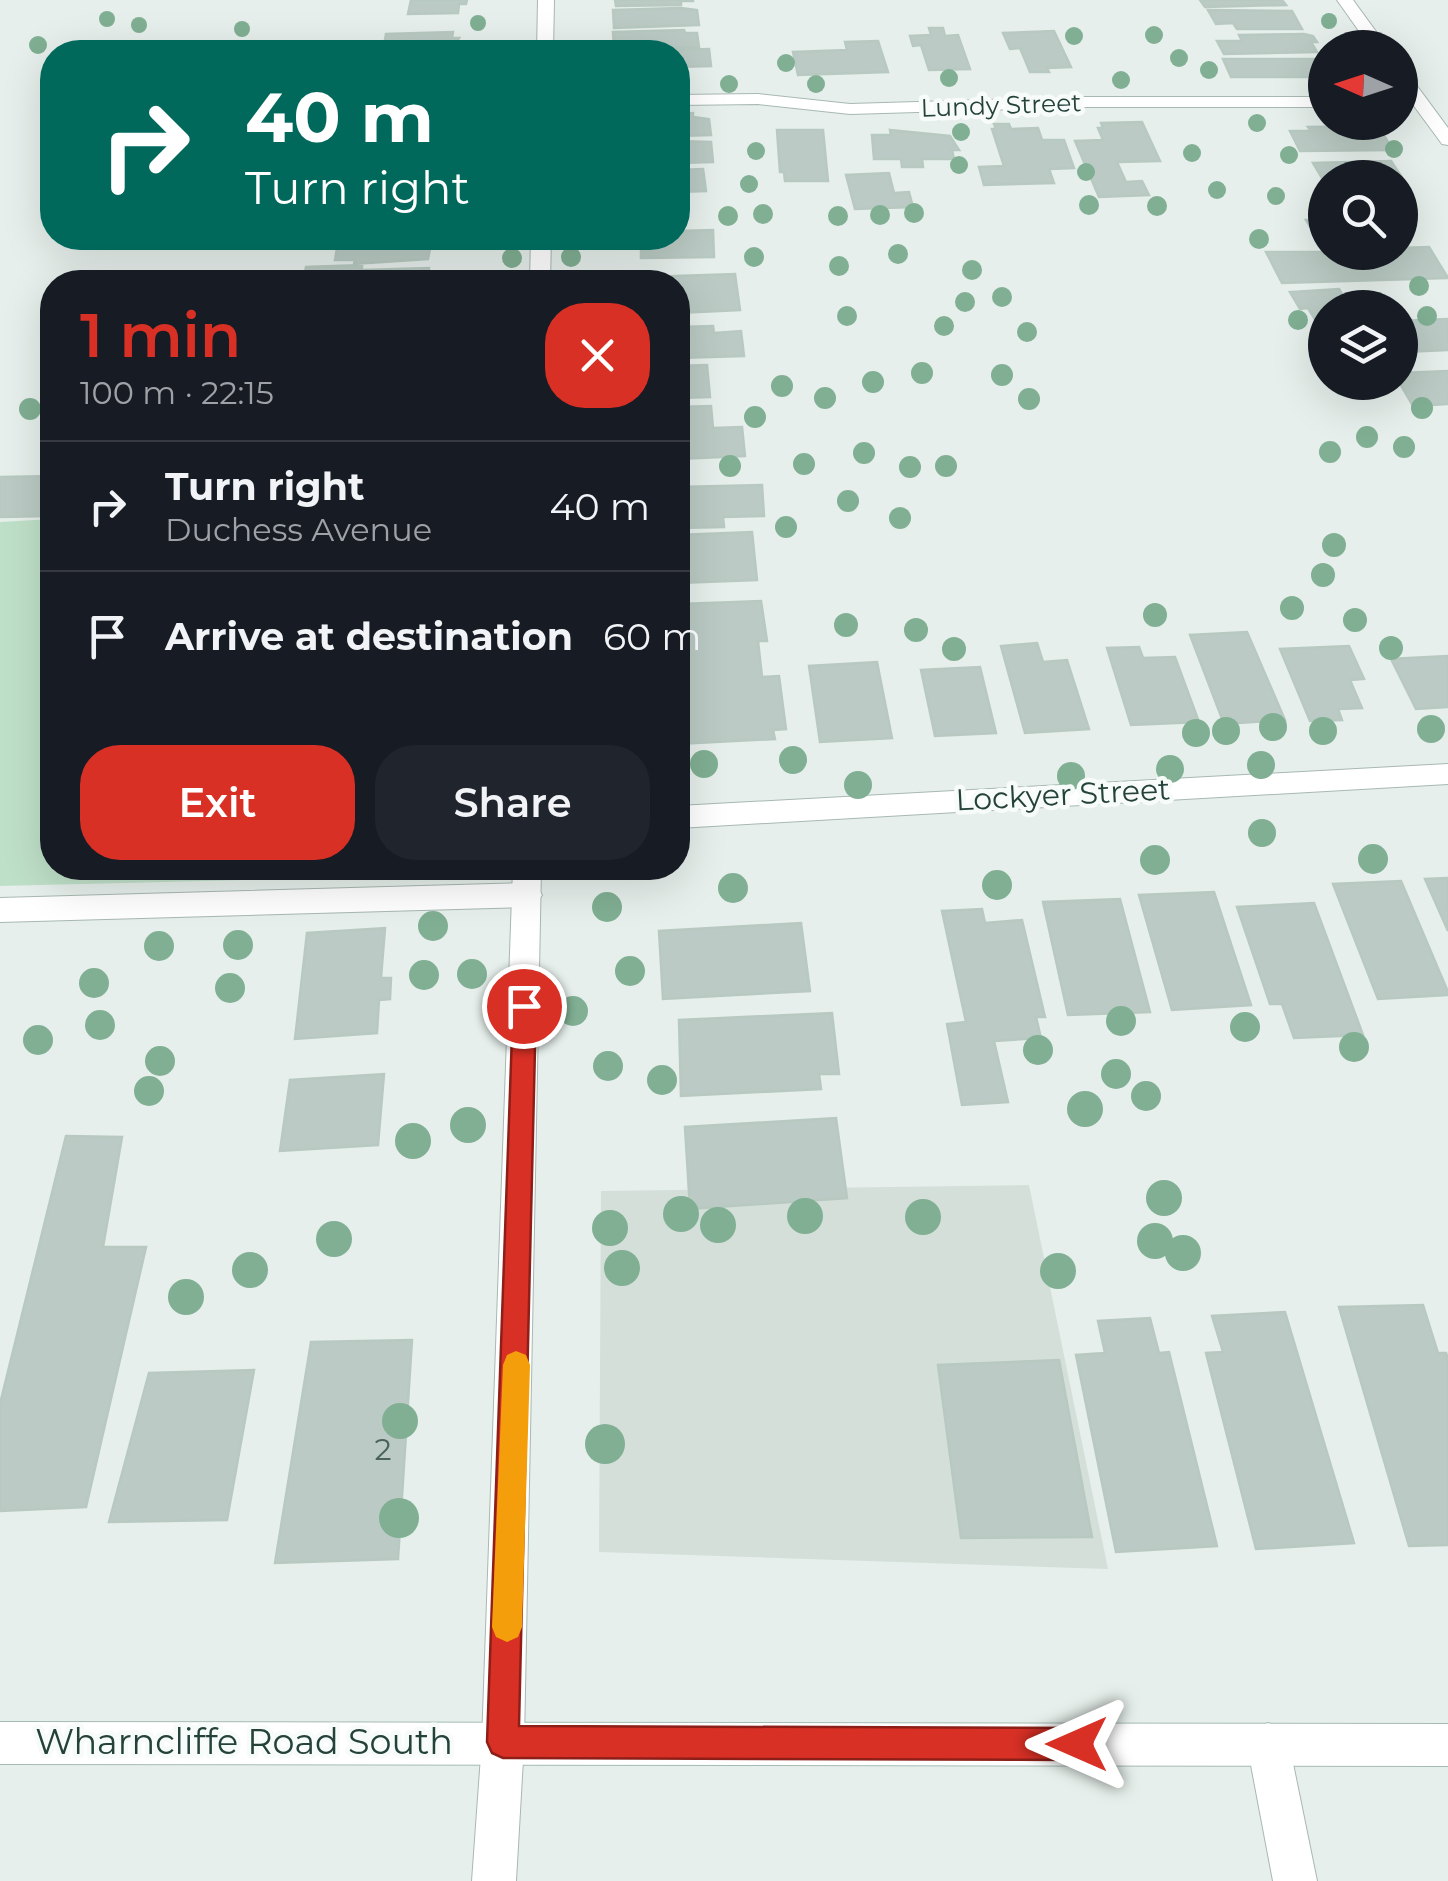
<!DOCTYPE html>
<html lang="en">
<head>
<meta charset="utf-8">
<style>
  :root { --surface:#171b24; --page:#20242c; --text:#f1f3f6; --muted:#9ea1a6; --line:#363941; --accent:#d93025 }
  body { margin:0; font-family:Montserrat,sans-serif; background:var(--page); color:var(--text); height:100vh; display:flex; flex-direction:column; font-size:38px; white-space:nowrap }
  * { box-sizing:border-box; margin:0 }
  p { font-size:32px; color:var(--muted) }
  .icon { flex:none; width:55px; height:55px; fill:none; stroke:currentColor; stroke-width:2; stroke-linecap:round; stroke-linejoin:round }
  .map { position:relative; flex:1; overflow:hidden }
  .details { position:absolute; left:40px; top:270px; width:650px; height:610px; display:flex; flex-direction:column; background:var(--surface); border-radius:40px; box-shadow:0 10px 40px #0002 }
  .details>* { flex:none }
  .top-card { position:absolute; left:40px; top:40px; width:650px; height:210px; border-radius:40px; box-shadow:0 10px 40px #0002; background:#00695c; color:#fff; overflow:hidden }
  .needle { width:65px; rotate:273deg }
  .controls { position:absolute; left:1308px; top:30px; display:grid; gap:20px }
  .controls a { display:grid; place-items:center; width:110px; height:110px; border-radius:50%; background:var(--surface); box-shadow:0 10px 40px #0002; font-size:50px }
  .pin { position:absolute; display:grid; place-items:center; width:85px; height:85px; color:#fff; margin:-42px; border:5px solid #fff; border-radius:50%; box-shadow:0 2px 10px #0007 }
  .me { position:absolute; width:110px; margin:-55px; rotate:270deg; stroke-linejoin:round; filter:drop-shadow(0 0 8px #0008) }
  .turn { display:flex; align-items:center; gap:35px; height:210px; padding:0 40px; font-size:45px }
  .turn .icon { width:130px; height:130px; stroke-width:2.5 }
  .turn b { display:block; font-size:70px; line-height:85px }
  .round { display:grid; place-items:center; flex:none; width:105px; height:105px; border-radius:40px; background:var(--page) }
  .head { display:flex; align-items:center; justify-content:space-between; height:170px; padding:0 40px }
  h1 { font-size:60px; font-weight:600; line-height:75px; color:var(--accent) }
  .action { display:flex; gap:20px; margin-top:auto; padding:20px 40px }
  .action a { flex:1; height:115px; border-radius:40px; background:var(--accent); color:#fff; font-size:40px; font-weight:600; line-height:115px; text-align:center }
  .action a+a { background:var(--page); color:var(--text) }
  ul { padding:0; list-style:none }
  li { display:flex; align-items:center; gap:30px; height:130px; padding:0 40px; border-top:2px solid var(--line) }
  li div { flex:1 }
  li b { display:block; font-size:38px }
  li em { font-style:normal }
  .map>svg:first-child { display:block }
  .built { fill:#d4dfda }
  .green { fill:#bfe0c8 }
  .building { fill:#bbcac4; stroke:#b8c9c2; stroke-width:2.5 }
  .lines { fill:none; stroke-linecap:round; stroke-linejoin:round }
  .service-casing { stroke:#a8b8b2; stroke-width:2 }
  .minor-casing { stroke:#a8b8b2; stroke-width:2 }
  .secondary-casing { stroke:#a4bbb3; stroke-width:2 }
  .service { fill:#fff; fill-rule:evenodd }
  .minor { fill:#fff; fill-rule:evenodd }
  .secondary { fill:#fff; fill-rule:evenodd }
  .tree { fill:#80af93 }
  .route { fill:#d93025; stroke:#8d1f18; stroke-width:2.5 }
  .slow { fill:#f59e0b }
  .labels { text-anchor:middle; stroke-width:9; stroke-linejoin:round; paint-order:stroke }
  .far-street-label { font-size:25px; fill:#24423a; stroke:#f7fbf9 }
  .street-label { font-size:30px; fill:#24423a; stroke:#f7fbf9 }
  .near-number-label { font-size:30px; fill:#4a645c }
  .near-street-label { font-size:35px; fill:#24423a; stroke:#f7fbf9 }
</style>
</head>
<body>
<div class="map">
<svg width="1448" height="1881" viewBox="0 0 1448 1881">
  <rect width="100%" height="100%" fill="#e6efeb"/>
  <!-- built -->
  <path class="built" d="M1029,1185L1108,1569L599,1552L601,1191Z"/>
  <!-- green -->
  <path class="green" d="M52,519V868H448V875L0,886V522Z"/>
  <!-- building -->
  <path class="building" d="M411,0H467L466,4H459L458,13L408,14Z
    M615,0H693V1H681V5L616,6Z
    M1200,0H1282L1286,5L1205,7Z
    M681,8L697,10L699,25L614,28L613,10Z
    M1208,10L1292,11L1302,29H1237L1233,23L1216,24Z
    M929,28H943L945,36L958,35L970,69L929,70L921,45L913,46L910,36L931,35Z
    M684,30L685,33H697L699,47L614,50L613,32Z
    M1054,31L1071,67L1047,68L1049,72H1030L1020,48L1010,49L1003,33Z
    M453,32L452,38H459L451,52H383L386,34Z
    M1304,34L1313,36L1317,42H1311L1317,52L1224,54L1217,41H1242L1239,35Z
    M878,41L888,72L798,75L793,52L847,50L845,42Z
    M709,49L711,66L678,67V52L645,51Z
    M1223,59H1325V77H1231Z
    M693,113V117L709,119L711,135L678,136V114Z
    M1142,122L1160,161L1117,162L1126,182L1142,181L1149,195L1099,197L1075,141L1103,140L1098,128H1103L1101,123Z
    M994,124H1009L1011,129L1038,128L1042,140H1064L1074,168L1049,169L1054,183L984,185L979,167L1004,166L992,129H996Z
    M1378,126L1393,150L1300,151L1290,131H1311L1308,127Z
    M777,130H823L828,181H785L784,172H780Z
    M890,130L950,136L959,150H952L954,159H922L923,167H902L901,159H874L872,135H891Z
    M678,141L711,142L713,162L678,163Z
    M1391,161L1407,185H1400V178H1325V183L1313,163Z
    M703,169L706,191L678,192V170Z
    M889,173L894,193L909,192L913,207L855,209L846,175Z
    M1311,207H1325V232L1323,228H1311L1306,220H1318Z
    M713,230L714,257L641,258V240L648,238H678V231Z
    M359,238H432L428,259L354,264L355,260H335L338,242H358Z
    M1429,247L1448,278L1282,283L1266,252H1400V248Z
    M362,265V270L429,268L428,282H303L306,267Z
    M735,274L740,310L678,313V282H646V277Z
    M1339,289L1350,308H1325V321H1316L1308,308L1300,309L1290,292Z
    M1448,319V350L1405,352L1400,344V321Z
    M713,326L714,333L741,331L744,356L678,358V327Z
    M707,365L710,397L678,398V366Z
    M1448,371V404L1413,406L1399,382L1400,373Z
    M711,406L713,428L742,427L745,456L678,459V407Z
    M52,476L50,516L0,517V477Z
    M762,485L764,516L723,517L724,527L678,528V487Z
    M752,532L757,580L678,583V535Z
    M761,601L767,641H758L762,677L779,676L786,729L773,730L775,739L678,744L681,604Z
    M1247,632L1285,720L1224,724L1190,635Z
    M1037,643L1043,662L1067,660L1089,729L1025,733L1001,646Z
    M1349,646L1364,679L1350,680L1362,708L1338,709L1342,720L1310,721L1280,649Z
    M1139,647L1143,658L1175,657L1199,722L1131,725L1107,648Z
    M1448,656V707L1416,709L1391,659Z
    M877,662L892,738L820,742L809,666Z
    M980,667L996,733L935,736L921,670Z
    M1448,878V931L1425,879Z
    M1401,881L1448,992V995L1378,999L1333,884Z
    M1214,892L1251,1005L1172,1010L1139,895Z
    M1120,899L1150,1012L1068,1015L1043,902Z
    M1314,903L1363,1035L1294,1038L1282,1004H1270L1237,907Z
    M982,909L985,923L1022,920L1045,1017H1036L1041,1038L994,1041L1008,1102L962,1105L947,1024L966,1022L942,911Z
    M801,923L810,991L663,999L659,931Z
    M385,928L381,978H391L390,999L379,1000L377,1033L295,1039L307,933Z
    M832,1013L839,1074H819L821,1089L681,1096L679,1020Z
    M384,1074L378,1145L280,1151L290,1080Z
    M836,1118L847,1198L690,1209L685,1127Z
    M66,1136L122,1137L103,1247H146L86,1507L0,1511V1404Z
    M1423,1305L1438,1353H1446L1448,1358V1545L1409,1546L1339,1307Z
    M1285,1312L1354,1543L1256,1549L1206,1353L1223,1352L1212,1316Z
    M1150,1318L1159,1353L1169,1352L1217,1546L1116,1552L1076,1355L1105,1353L1098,1321Z
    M412,1340L398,1559L275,1563L311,1342Z
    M1059,1360L1092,1537L961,1538L938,1365Z
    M254,1370L227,1520L109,1522L149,1373Z"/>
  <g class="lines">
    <defs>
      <path id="service" d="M527,883L537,887L542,895L537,903L527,907L0,922V898Z
        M503,1721L518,1727L524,1742L516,1881H472L482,1742L488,1727Z"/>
      <path id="minor" d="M538,0H554L553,52H537Z
        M1337,0H1353L1388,48H1371Z
        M1400,70L1406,71L1448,128V145L1442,144L1400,87Z
        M758,94L850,104L1084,97H1325V107H1084L850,114L758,104L678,105V95Z
        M531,238H551L550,282H530Z
        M1448,764V784L678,828V806Z
        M513,868H541L524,1742L518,1757L503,1763L488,1757L482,1742Z
        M1268,1723L1283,1729L1289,1744L1317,1881H1273L1247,1744L1253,1729Z"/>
      <path id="secondary" d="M0,1722L1448,1724V1766L0,1764Z"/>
    </defs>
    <!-- service casing -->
    <use href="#service" class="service-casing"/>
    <!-- minor casing -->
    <use href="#minor" class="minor-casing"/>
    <!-- secondary casing -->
    <use href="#secondary" class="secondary-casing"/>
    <!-- service -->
    <use href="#service" class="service"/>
    <!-- minor -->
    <use href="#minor" class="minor"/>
    <!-- secondary -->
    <use href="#secondary" class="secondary"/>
  </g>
  <!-- trees -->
  <g class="tree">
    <circle cx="107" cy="19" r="8"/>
    <circle cx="1329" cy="21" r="8"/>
    <circle cx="478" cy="23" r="8"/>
    <circle cx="139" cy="25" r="8"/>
    <circle cx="242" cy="29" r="8"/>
    <circle cx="1154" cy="35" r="9"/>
    <circle cx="1074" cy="36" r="9"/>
    <circle cx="38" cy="45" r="9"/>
    <circle cx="1179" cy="58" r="9"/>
    <circle cx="786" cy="63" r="9"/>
    <circle cx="1209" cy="70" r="9"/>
    <circle cx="949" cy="78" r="9"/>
    <circle cx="1121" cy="80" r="9"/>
    <circle cx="729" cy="84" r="9"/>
    <circle cx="816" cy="84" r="9"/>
    <circle cx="1257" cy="123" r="9"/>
    <circle cx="961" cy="132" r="9"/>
    <circle cx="1394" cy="149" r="9"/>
    <circle cx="756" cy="151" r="9"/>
    <circle cx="1192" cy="153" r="9"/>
    <circle cx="1289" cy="155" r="9"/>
    <circle cx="959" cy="165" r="9"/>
    <circle cx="1086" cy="172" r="9"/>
    <circle cx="749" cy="184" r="9"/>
    <circle cx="1217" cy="190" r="9"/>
    <circle cx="1276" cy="196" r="9"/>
    <circle cx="1089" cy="205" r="10"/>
    <circle cx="1157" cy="206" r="10"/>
    <circle cx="914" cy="213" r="10"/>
    <circle cx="763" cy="214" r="10"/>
    <circle cx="880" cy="215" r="10"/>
    <circle cx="728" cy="216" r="10"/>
    <circle cx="838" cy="216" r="10"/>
    <circle cx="1259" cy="239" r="10"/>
    <circle cx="898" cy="254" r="10"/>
    <circle cx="571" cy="257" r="10"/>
    <circle cx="754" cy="257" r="10"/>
    <circle cx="512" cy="258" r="10"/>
    <circle cx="839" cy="266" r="10"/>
    <circle cx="972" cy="270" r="10"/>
    <circle cx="1419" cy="286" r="10"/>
    <circle cx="1002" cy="297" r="10"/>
    <circle cx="965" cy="302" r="10"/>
    <circle cx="847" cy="316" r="10"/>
    <circle cx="1427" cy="316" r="10"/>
    <circle cx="1298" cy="320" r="10"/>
    <circle cx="944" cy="326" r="10"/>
    <circle cx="1027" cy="332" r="10"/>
    <circle cx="922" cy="373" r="11"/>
    <circle cx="1002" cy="375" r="11"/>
    <circle cx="873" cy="382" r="11"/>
    <circle cx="782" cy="386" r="11"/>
    <circle cx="825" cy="398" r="11"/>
    <circle cx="1029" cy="399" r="11"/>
    <circle cx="1422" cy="408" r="11"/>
    <circle cx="30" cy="409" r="11"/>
    <circle cx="755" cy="417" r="11"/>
    <circle cx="1367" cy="437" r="11"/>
    <circle cx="1404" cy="447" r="11"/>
    <circle cx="1330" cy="452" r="11"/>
    <circle cx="864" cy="453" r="11"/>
    <circle cx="804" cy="464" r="11"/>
    <circle cx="730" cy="466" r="11"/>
    <circle cx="946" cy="466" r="11"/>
    <circle cx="910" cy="467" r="11"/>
    <circle cx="848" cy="501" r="11"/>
    <circle cx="900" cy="518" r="11"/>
    <circle cx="786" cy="527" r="11"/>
    <circle cx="1334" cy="545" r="12"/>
    <circle cx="1323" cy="575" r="12"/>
    <circle cx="1292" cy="608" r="12"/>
    <circle cx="1155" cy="615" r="12"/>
    <circle cx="1355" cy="620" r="12"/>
    <circle cx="846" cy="625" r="12"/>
    <circle cx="916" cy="630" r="12"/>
    <circle cx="1391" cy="648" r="12"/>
    <circle cx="954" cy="649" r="12"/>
    <circle cx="1273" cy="727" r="14"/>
    <circle cx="1431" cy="729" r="14"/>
    <circle cx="1226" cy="731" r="14"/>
    <circle cx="1323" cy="731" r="14"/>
    <circle cx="1196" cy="733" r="14"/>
    <circle cx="793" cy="760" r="14"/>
    <circle cx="704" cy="764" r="14"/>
    <circle cx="1261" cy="765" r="14"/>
    <circle cx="1170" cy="769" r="14"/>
    <circle cx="1071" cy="776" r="14"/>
    <circle cx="858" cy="785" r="14"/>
    <circle cx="1262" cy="833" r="14"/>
    <circle cx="1373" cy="859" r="15"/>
    <circle cx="1155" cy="860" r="15"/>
    <circle cx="997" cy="885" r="15"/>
    <circle cx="733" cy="888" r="15"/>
    <circle cx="607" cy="907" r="15"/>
    <circle cx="433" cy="926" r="15"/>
    <circle cx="238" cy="945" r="15"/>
    <circle cx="159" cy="946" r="15"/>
    <circle cx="630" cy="971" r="15"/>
    <circle cx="472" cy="974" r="15"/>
    <circle cx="424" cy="975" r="15"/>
    <circle cx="94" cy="983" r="15"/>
    <circle cx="230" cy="988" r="15"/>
    <circle cx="573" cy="1011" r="15"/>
    <circle cx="1121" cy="1021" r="15"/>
    <circle cx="100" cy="1025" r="15"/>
    <circle cx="1245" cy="1027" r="15"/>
    <circle cx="38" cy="1040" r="15"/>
    <circle cx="1354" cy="1047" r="15"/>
    <circle cx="1038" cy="1050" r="15"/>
    <circle cx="160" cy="1061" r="15"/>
    <circle cx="608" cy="1066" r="15"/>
    <circle cx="1116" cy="1074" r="15"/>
    <circle cx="662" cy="1080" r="15"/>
    <circle cx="149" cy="1091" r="15"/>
    <circle cx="1146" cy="1096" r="15"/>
    <circle cx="1085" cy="1109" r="18"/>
    <circle cx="468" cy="1125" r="18"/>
    <circle cx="413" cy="1141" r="18"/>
    <circle cx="1164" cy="1198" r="18"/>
    <circle cx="681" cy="1214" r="18"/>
    <circle cx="805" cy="1216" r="18"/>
    <circle cx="923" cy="1217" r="18"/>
    <circle cx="718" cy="1225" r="18"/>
    <circle cx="610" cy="1228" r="18"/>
    <circle cx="334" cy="1239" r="18"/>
    <circle cx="1155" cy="1241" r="18"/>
    <circle cx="1183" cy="1253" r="18"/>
    <circle cx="622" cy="1268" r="18"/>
    <circle cx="250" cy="1270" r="18"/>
    <circle cx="1058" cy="1271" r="18"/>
    <circle cx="186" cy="1297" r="18"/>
    <circle cx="400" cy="1421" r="18"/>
    <circle cx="605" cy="1444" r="20"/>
    <circle cx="399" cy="1518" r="20"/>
  </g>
  <!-- route -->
  <path class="route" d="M524,996L533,999L536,1006L519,1726L1077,1728L1088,1732L1093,1744L1088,1755L1077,1760L503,1758L492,1753L487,1742L513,1006L516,999Z"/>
  <!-- slow -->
  <path class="slow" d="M516,1351L526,1355L530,1365L522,1627L518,1637L507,1642L496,1637L492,1627L503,1365L507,1355Z"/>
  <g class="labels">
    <!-- far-street labels -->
    <g class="far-street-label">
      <text transform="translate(1001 105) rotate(-2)" y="9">Lundy Street</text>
    </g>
    <!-- street labels -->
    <g class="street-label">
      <text transform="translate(1063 795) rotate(-3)" y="10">Lockyer Street</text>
    </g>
    <!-- near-number labels -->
    <g class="near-number-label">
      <text x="383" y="1460">2</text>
    </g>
    <!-- near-street labels -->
    <g class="near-street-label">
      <text x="244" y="1754">Wharncliffe Road South</text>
    </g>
  </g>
</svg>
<div class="controls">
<a><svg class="needle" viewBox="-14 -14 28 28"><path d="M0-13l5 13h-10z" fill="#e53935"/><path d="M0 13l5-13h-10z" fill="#9ea1a6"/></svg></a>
<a><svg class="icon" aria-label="search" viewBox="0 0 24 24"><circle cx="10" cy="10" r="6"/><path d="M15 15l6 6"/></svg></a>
<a><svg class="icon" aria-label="layers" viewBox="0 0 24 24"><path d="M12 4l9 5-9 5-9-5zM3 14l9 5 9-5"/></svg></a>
</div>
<div class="pin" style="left:524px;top:1006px;background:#d93025"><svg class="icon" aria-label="arrive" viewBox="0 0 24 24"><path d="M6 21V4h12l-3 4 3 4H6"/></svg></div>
<svg class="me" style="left:1077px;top:1744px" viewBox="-20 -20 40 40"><path d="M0-17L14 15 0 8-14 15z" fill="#d93025" stroke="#fff" stroke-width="4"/></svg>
<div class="top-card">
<div class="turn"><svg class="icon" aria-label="right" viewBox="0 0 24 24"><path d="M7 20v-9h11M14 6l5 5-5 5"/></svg><div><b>40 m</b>Turn right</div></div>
</div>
<section class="details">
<div class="head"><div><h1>1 min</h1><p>100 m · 22:15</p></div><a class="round" style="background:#d93025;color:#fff"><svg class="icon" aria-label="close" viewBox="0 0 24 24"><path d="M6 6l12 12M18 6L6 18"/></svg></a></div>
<ul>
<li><svg class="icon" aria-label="right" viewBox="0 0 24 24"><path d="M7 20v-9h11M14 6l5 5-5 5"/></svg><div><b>Turn right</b><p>Duchess Avenue</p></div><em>40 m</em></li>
<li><svg class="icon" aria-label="arrive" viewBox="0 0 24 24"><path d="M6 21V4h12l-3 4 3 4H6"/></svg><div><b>Arrive at destination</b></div><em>60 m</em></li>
</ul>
<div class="action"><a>Exit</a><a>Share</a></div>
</section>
</div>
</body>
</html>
